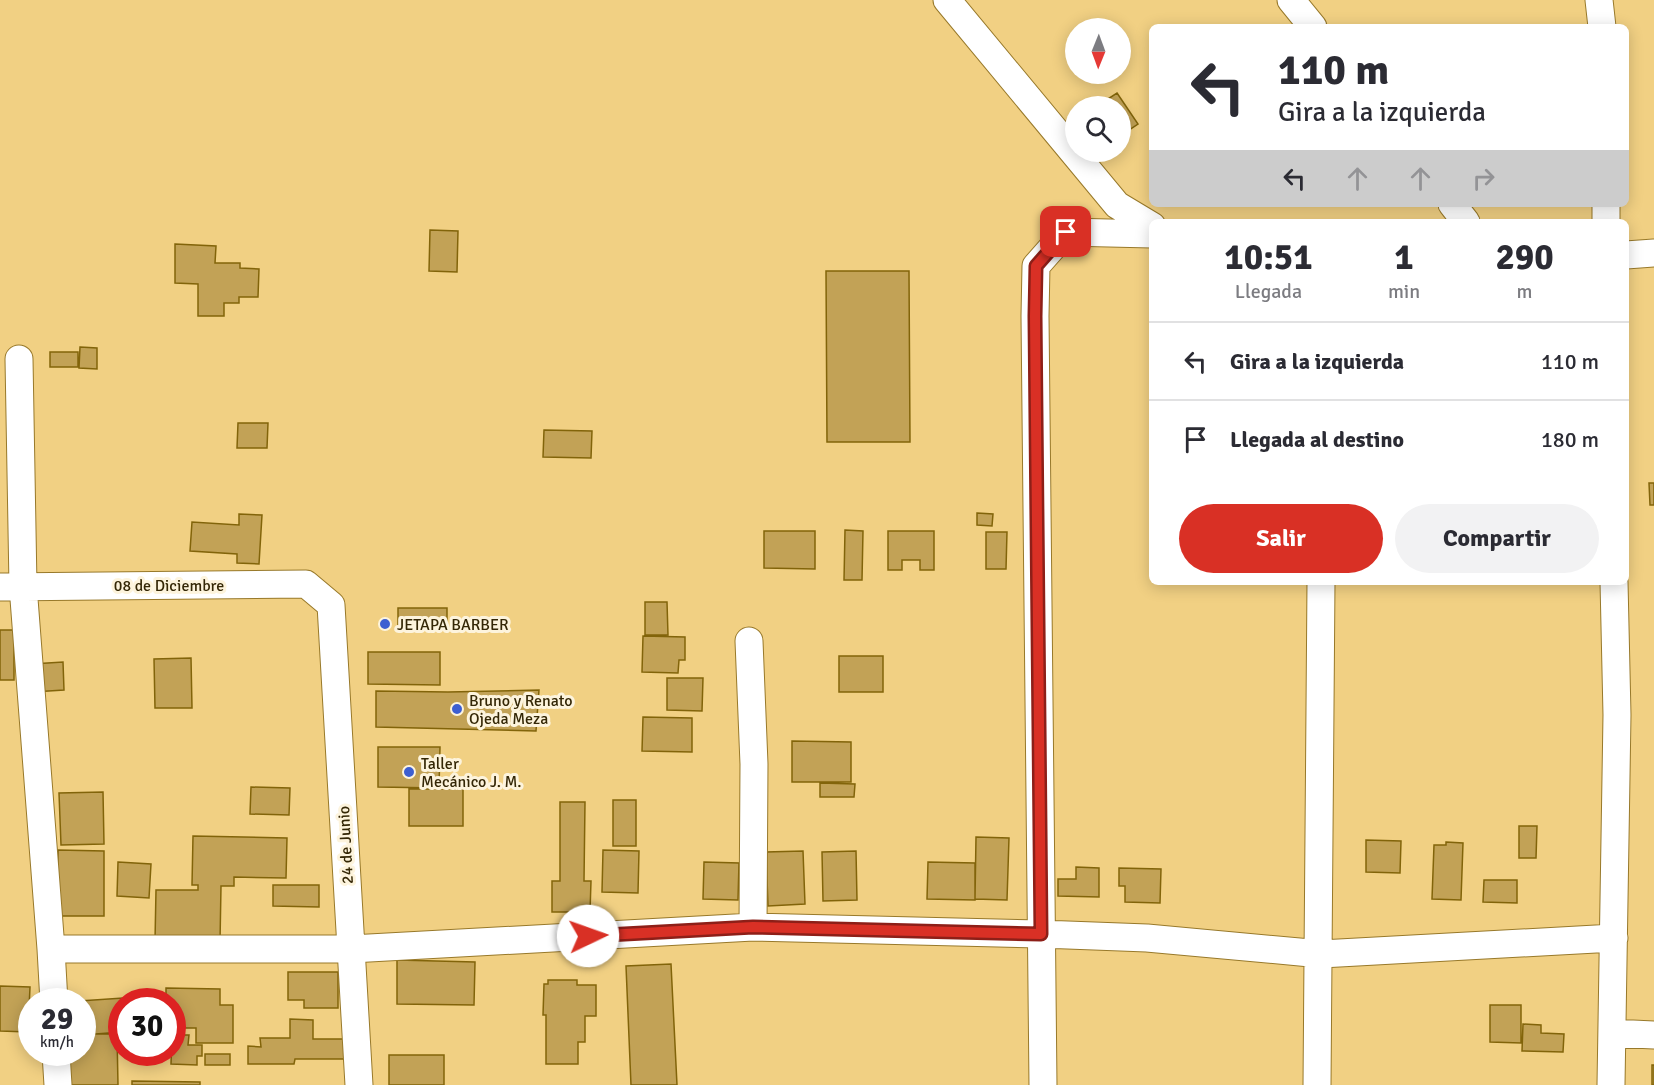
<!DOCTYPE html>
<html lang="es">
<head>
<meta charset="utf-8">
<style>
  :root { --surface:#fff; --page:#f2f2f3; --text:#2b2b33; --muted:#7c7c81; --line:#e1e1e2; --accent:#d93025 }
  body { margin:0; font-family:Signika,sans-serif; background:var(--page); color:var(--text); height:100vh; display:flex; flex-direction:column; font-size:22px; white-space:nowrap }
  * { box-sizing:border-box; margin:0 }
  p { font-size:20px; color:var(--muted) }
  .icon { flex:none; width:33px; height:33px; fill:none; stroke:currentColor; stroke-width:2; stroke-linecap:round; stroke-linejoin:round }
  .map { position:relative; flex:1; overflow:hidden }
  .drawer { position:absolute; left:1149px; top:219px; width:480px; height:366px; display:flex; flex-direction:column; background:var(--surface); border-radius:9px; box-shadow:0 3px 15px #0003 }
  .drawer>* { flex:none }
  .hud { position:absolute; left:1149px; top:24px; width:480px; height:183px; border-radius:9px; box-shadow:0 3px 15px #0003; background:#fff; color:var(--text); overflow:hidden }
  .needle { width:39px; rotate:181deg }
  .tools { position:absolute; left:1065px; top:18px; display:grid; gap:12px }
  .tools a { display:grid; place-items:center; width:66px; height:66px; border-radius:50%; background:var(--surface); box-shadow:0 3px 15px #0003; font-size:30px }
  .speed { position:absolute; left:18px; top:988px; display:flex; gap:12px; font-size:30px; font-weight:700; text-align:center }
  .speed>* { display:grid; place-content:center; width:78px; height:78px; border-radius:50%; background:var(--surface); box-shadow:0 3px 15px #0003; line-height:1 }
  .speed small { font-size:15px; font-weight:400 }
  .speed .limit { border:9px solid #d22; background:#fff; color:#111 }
  .pin { position:absolute; display:grid; place-items:center; width:51px; height:51px; color:#fff; margin:-26px; border-radius:12px; box-shadow:0 3px 9px #0006 }
  .me { position:absolute; width:66px; margin:-33px; rotate:87deg; stroke-linejoin:round; filter:drop-shadow(0 0 4px #0008) }
  .turn { display:flex; align-items:center; gap:21px; height:126px; padding:0 30px; font-size:27px }
  .turn .icon { width:78px; height:78px; stroke-width:2.5 }
  .turn b { display:block; font-size:42px; line-height:51px }
  .lanes { display:flex; align-items:center; height:57px; padding:0 30px; background:#0003; justify-content:center; gap:30px; direction:ltr }
  .lanes .off { opacity:.35 }
  .eta { display:flex; justify-content:space-evenly; align-items:center; height:102px; text-align:center }
  .eta b { font-size:36px; font-weight:800; line-height:42px }
  .primary-button { display:flex; gap:12px; margin-top:auto; padding:12px 30px }
  .primary-button a { flex:1; height:69px; border-radius:36px; background:var(--accent); color:#fff; font-size:24px; font-weight:800; line-height:69px; text-align:center }
  .primary-button a+a { background:var(--page); color:var(--text) }
  ul { padding:0; list-style:none }
  li { display:flex; align-items:center; gap:18px; height:78px; padding:0 30px; border-top:2px solid var(--line) }
  li div { flex:1 }
  li b { display:block; font-size:22px }
  li em { font-style:normal }
  .map>svg:first-child { display:block }
  .building { fill:#c2a256; stroke:#82640a; stroke-width:1.5 }
  .lines { fill:none; stroke-linecap:round; stroke-linejoin:round }
  .minor-casing { stroke:#98792a; stroke-width:29 }
  .minor { stroke:#fff; stroke-width:27 }
  .route-casing { stroke:#8d1f18; stroke-width:15 }
  .route { stroke:#d93025; stroke-width:10 }
  .poi-dot { fill:#3d5fd1; stroke:#fdf4dd; stroke-width:2 }
  .labels { text-anchor:middle; stroke-width:6; stroke-linejoin:round; paint-order:stroke }
  .street-label { font-size:16px; fill:#342706; stroke:#fdf4dd }
  .poi-label { font-size:16px; fill:#342706; stroke:#fdf4dd; text-anchor:start }
</style>
</head>
<body>
<div class="map">
<svg width="1654" height="1085" viewBox="0 0 1654 1085">
  <rect width="100%" height="100%" fill="#f1d083"/>
  <!-- building -->
  <path class="building" d="M1117,93L1138,124L1120,136V106H1097Z
    M430,230L458,231L457,272L429,271Z
    M175,244L216,246L215,263H240V268L259,269L258,297H239V303H224V316H198V284L175,283Z
    M826,271H909L910,442H827Z
    M80,347L97,348V369L79,368Z
    M50,352H78V367H50Z
    M238,423H268L267,448H237Z
    M544,430L592,431L591,458L543,457Z
    M1649,483H1654V505H1650Z
    M977,513L993,514L992,526L977,525Z
    M239,514L262,515L259,564L237,563V554L190,551L192,522L239,525Z
    M845,530L863,531L862,580H844Z
    M764,531H815V569L764,568Z
    M888,531H934V570H920V560H902V570H888Z
    M986,532H1007L1006,569H986Z
    M645,602H667L668,635H645Z
    M398,608H447V629H398Z
    M0,630H14V680H0Z
    M643,636L685,637V660H679L678,673L642,672Z
    M368,652H440V685L368,684Z
    M839,656H883V692H839Z
    M191,658L192,708H155L154,659Z
    M63,662L64,690L33,692L32,664Z
    M667,678H703L702,711L667,710Z
    M539,690L536,731L376,727V691L448,692Z
    M643,717L692,718V752L642,751Z
    M792,741L851,742V782H792Z
    M378,747H440L439,788L378,787Z
    M820,783L855,784L854,797H820Z
    M251,787L290,788L289,815L250,814Z
    M409,789H463V826H409Z
    M103,792L104,844L61,845L59,793Z
    M613,800H636V846H613Z
    M560,802H585L584,881H591L590,912H552V881H560Z
    M1519,826H1537L1536,858H1519Z
    M193,836L287,838L286,878L234,877V886H221L220,942L155,941L156,890H198V885H192Z
    M976,837L1009,838L1007,900L975,899Z
    M1366,840L1401,841L1400,873L1366,872Z
    M1446,842L1463,843L1461,900L1432,899L1434,845H1446Z
    M58,850L104,851V916H57Z
    M603,850L639,851L638,893L602,892Z
    M803,851L805,904L768,906L766,852Z
    M856,851L857,900L823,901L822,852Z
    M118,862L151,864L149,898L117,896Z
    M704,862L739,863L738,900L703,899Z
    M928,862L975,863V900L927,899Z
    M1076,867L1099,868V897L1058,896V879H1076Z
    M1119,868L1161,869L1160,903L1125,902V886H1119Z
    M1484,880H1517V903L1483,902Z
    M273,885H319V907L273,906Z
    M397,960L475,962L474,1005L397,1004Z
    M671,964L677,1085H631L626,966Z
    M288,972H338V1008H304V1000H288Z
    M548,980H577V985H596V1016H585V1042H578V1064H546V1015H543L544,984H548Z
    M0,986L30,987L28,1032L0,1031Z
    M166,988L220,989V1005H233V1043H196V1028H172V1002H166Z
    M123,998L124,1002H122V1032L82,1035V1002L79,1001Z
    M1490,1005H1521V1043L1490,1042Z
    M290,1019L313,1020V1039H345V1059H295L294,1064H248V1046L261,1047L260,1038H290Z
    M1523,1024L1541,1025V1033L1564,1034L1563,1052L1522,1051Z
    M82,1034H117L118,1085H58V1053H82Z
    M172,1035H189L188,1045H202V1056H197V1065L171,1064Z
    M205,1054H230V1065H205Z
    M389,1055H444V1085H389Z
    M1652,1065H1654V1085H1652Z
    M132,1081L200,1082V1085H132Z"/>
  <g class="lines">
    <defs>
      <path id="minor" d="M947,0L1117,205L1152,226
        M1291,0L1313,27
        M1599,0L1602,27
        M1452,204L1466,222
        M1606,204V222
        M1626,255L1654,253
        M19,359L23,586L51,949L54,1002
        M0,587L306,584L331,605L359,1085
        M749,641L754,764L753,927
        M51,949H351L753,927L1041,934L1147,938L1321,954L1614,938
        M1612,1033L1654,1035
        M56,1053L58,1085
        M1043,1085L1035,316L1036,266L1066,232L1152,234
        M1317,1085L1321,582
        M1611,1085L1617,715L1614,582"/>
    </defs>
    <!-- minor casing -->
    <use href="#minor" class="minor-casing"/>
    <!-- minor -->
    <use href="#minor" class="minor"/>
  </g>
  <g class="lines">
    <defs>
      <path id="route" d="M588,936L753,927L1041,934L1035,316L1036,266L1066,232"/>
    </defs>
    <!-- route casing -->
    <use href="#route" class="route-casing"/>
    <!-- route -->
    <use href="#route" class="route"/>
  </g>
  <!-- markers -->
  <g class="poi-dot">
    <circle cx="385" cy="624" r="6"/>
    <circle cx="457" cy="709" r="6"/>
    <circle cx="409" cy="772" r="6"/>
  </g>
  <g class="labels">
    <!-- street labels -->
    <g class="street-label">
      <text x="169" y="591">08 de Diciembre</text>
      <text transform="translate(345 845) rotate(-93)" y="6">24 de Junio</text>
    </g>
    <!-- poi labels -->
    <g class="poi-label">
      <text x="397" y="630">JETAPA BARBER</text>
      <text x="469" y="706">Bruno y Renato<tspan x="469" dy="18">Ojeda Meza</tspan></text>
      <text x="421" y="769">Taller<tspan x="421" dy="18">Mecánico J. M.</tspan></text>
    </g>
  </g>
</svg>
<div class="tools">
<a><svg class="needle" viewBox="-14 -14 28 28"><path d="M0-13l5 13h-10z" fill="#e53935"/><path d="M0 13l5-13h-10z" fill="#7c7c81"/></svg></a>
<a><svg class="icon" aria-label="search" viewBox="0 0 24 24"><circle cx="10" cy="10" r="6"/><path d="M15 15l6 6"/></svg></a>
</div>
<div class="speed"><div>29<small>km/h</small></div><div class="limit">30</div></div>
<div class="pin" style="left:1066px;top:232px;background:#d93025"><svg class="icon" aria-label="arrive" viewBox="0 0 24 24"><path d="M6 21V4h12l-3 4 3 4H6"/></svg></div>
<svg class="me" style="left:588px;top:936px" viewBox="-20 -20 40 40"><circle r="19" fill="#fff"/><path d="M0-13L10 11 0 6-10 11z" fill="#d93025"/></svg>
<div class="hud">
<div class="turn"><svg class="icon" aria-label="left" viewBox="0 0 24 24"><path d="M17 20v-9H6M10 6l-5 5 5 5"/></svg><div><b>110 m</b>Gira a la izquierda</div></div>
<div class="lanes"><svg class="icon" aria-label="left" viewBox="0 0 24 24"><path d="M17 20v-9H6M10 6l-5 5 5 5"/></svg><svg class="icon off" aria-label="ahead" viewBox="0 0 24 24"><path d="M12 20V5M6 11l6-6 6 6"/></svg><svg class="icon off" aria-label="ahead" viewBox="0 0 24 24"><path d="M12 20V5M6 11l6-6 6 6"/></svg><svg class="icon off" aria-label="right" viewBox="0 0 24 24"><path d="M7 20v-9h11M14 6l5 5-5 5"/></svg></div>
</div>
<section class="drawer">
<div class="eta">
<div><b>10:51</b><p>Llegada</p></div>
<div><b>1</b><p>min</p></div>
<div><b>290</b><p>m</p></div>
</div>
<ul>
<li><svg class="icon" aria-label="left" viewBox="0 0 24 24"><path d="M17 20v-9H6M10 6l-5 5 5 5"/></svg><div><b>Gira a la izquierda</b></div><em>110 m</em></li>
<li><svg class="icon" aria-label="arrive" viewBox="0 0 24 24"><path d="M6 21V4h12l-3 4 3 4H6"/></svg><div><b>Llegada al destino</b></div><em>180 m</em></li>
</ul>
<div class="primary-button"><a>Salir</a><a>Compartir</a></div>
</section>
</div>
</body>
</html>
